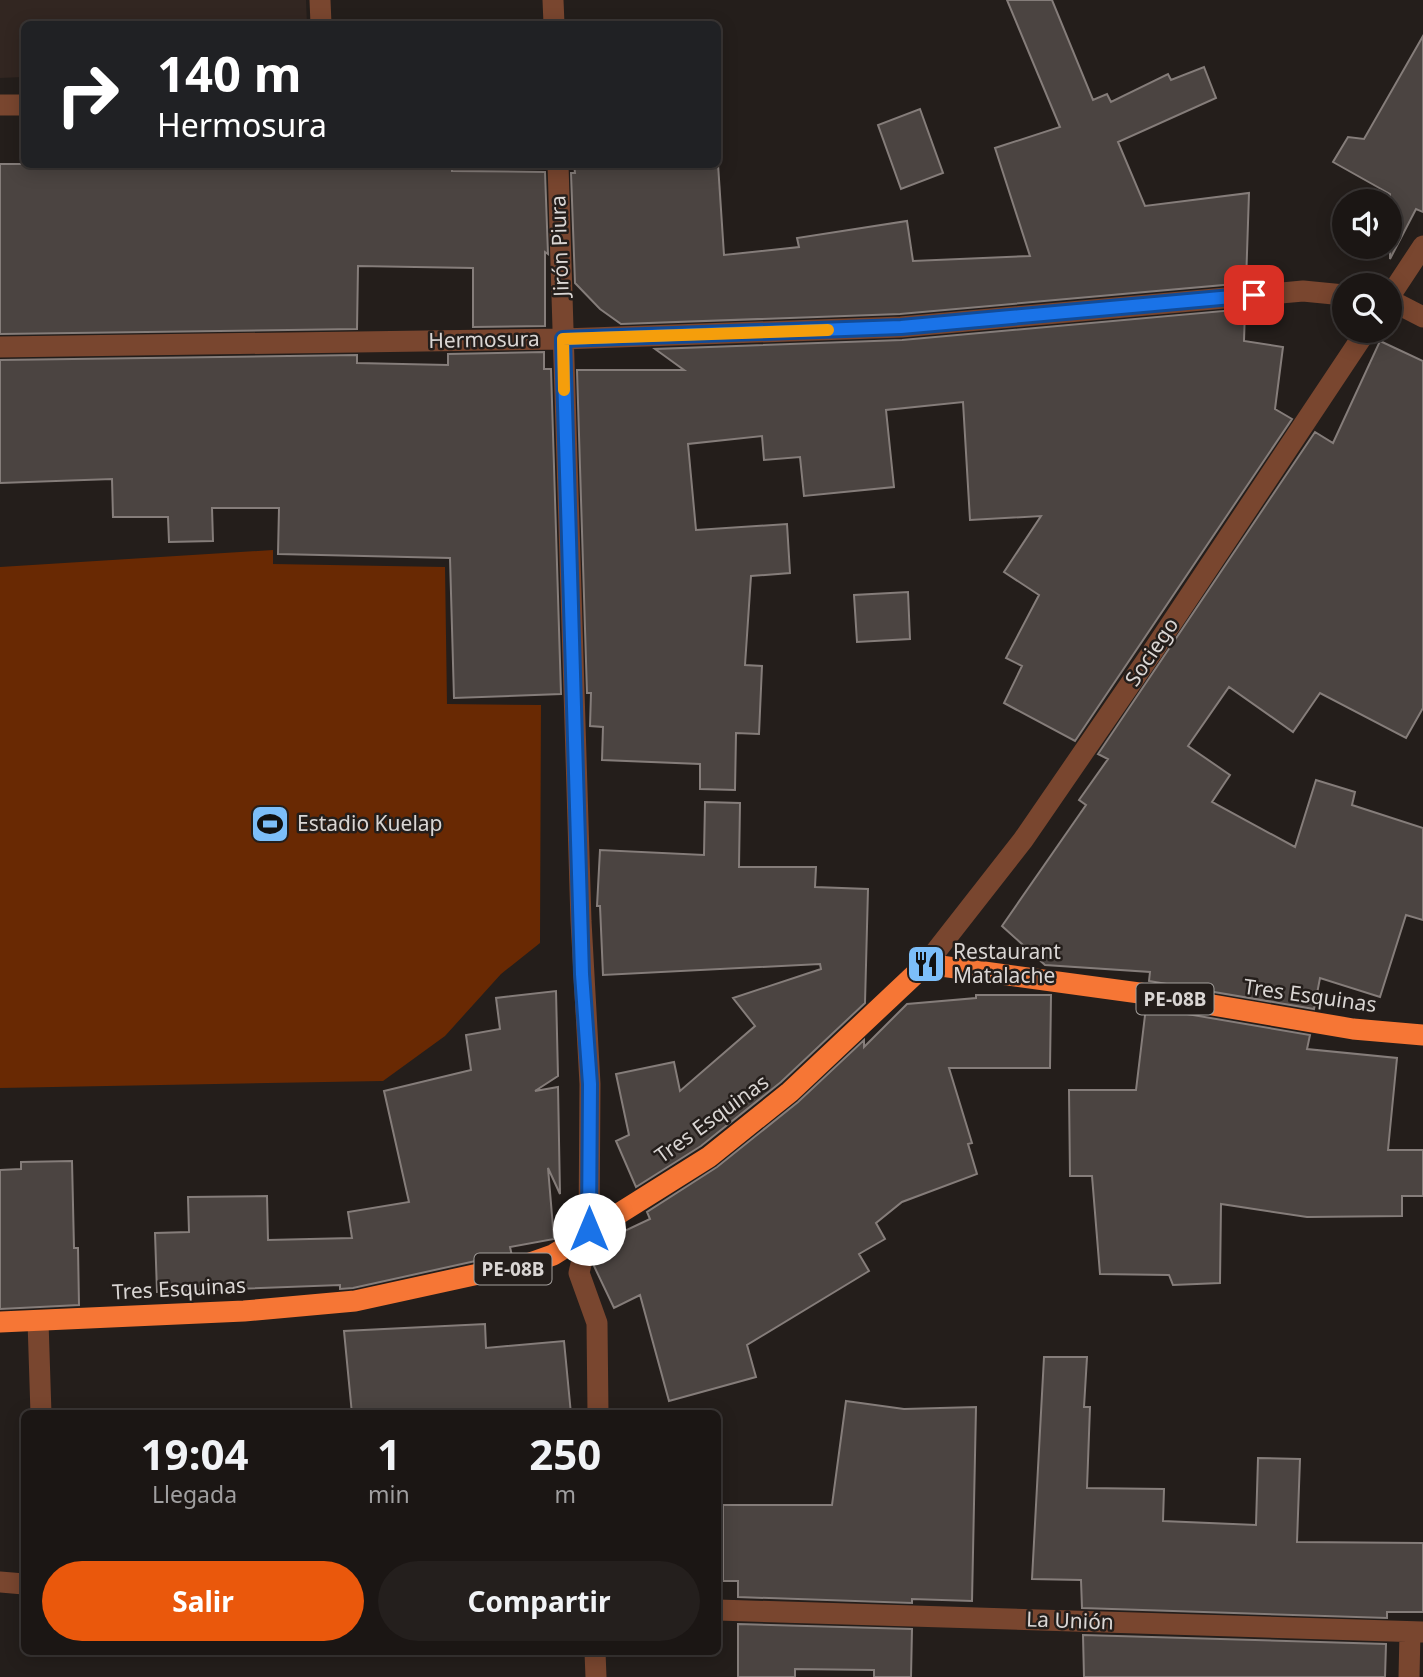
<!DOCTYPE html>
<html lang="es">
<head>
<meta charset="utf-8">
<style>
  :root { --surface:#1b1614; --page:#241f1d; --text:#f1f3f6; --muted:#a09fa0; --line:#393534; --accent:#ea580c }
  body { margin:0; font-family:"Noto Sans",sans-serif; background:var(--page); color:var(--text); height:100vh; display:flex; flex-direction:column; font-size:26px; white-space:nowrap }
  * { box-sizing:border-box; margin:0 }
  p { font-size:23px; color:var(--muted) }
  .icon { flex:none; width:38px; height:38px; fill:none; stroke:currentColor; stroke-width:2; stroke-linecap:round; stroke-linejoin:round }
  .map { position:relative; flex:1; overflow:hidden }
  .side { position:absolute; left:21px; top:1410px; width:700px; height:245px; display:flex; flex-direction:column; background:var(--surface); border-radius:10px; box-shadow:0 4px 18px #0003,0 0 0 2px var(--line) }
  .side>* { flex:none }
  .hud { position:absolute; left:21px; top:21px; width:700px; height:147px; border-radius:10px; box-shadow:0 4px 18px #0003,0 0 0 2px var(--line); background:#202124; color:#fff; overflow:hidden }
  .controls { position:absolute; left:1332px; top:189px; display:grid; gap:14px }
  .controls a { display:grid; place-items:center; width:70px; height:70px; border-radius:50%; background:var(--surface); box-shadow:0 4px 18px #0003,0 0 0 2px var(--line); font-size:35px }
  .pin { position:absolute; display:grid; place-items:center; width:60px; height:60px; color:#fff; margin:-30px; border-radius:14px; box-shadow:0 4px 10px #0006 }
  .me { position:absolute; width:77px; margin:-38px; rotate:0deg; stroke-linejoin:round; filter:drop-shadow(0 0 5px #0008) }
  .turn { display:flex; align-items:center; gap:24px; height:147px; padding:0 21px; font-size:32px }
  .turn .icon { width:91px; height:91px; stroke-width:2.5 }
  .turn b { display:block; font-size:49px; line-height:60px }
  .eta { display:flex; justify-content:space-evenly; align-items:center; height:119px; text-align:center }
  .eta b { font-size:42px; font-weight:700; line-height:49px }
  .action { display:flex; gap:14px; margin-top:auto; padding:14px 21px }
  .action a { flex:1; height:80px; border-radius:42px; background:var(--accent); color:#fff; font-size:28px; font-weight:700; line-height:80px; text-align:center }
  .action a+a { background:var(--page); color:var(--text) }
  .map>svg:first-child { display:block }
  .built { fill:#322621 }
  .green { fill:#692903 }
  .building { fill:#4b4441; stroke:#857d7a; stroke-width:2 }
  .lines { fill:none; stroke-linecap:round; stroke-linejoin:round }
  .minor { stroke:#79462f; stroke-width:21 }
  .highway { stroke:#f67635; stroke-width:21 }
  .route-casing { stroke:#114b97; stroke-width:18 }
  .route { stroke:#1a73e8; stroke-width:12 }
  .slow { stroke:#f59e0b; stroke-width:12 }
  .labels { text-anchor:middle; stroke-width:5; stroke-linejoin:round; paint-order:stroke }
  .shield { fill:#241e1b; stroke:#a39f9c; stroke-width:2 }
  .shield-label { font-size:19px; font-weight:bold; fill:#dad6d4 }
  .street-label { font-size:21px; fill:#dad6d4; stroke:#241e1b }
  .poi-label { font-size:21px; fill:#dad6d4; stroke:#241e1b; text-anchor:start }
</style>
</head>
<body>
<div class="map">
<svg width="1423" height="1677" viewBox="0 0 1423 1677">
  <rect width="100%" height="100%" fill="#241e1b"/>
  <!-- built -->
  <path class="built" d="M0,0H306L307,24H24V77L0,78Z"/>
  <!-- green -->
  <path class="green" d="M273,550V564L445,567L447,704L541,705L540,943L501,974L445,1036L383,1081L0,1088V567Z"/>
  <!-- building -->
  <path class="building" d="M1007,0H1052L1093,100L1107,94L1111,102L1168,74L1171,80L1204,67L1216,98L1118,142L1145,206L1249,193L1246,283L900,314L621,324L600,309L575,283L571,173H575L574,164H718L724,255L799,247L797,238L907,221L913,261L1030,256L995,148L1060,127Z
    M1423,36V212L1416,209L1390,259V194L1333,162L1348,137L1364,139Z
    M920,109L943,173L901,189L878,125Z
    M0,164H373L452,168V171L545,172L548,254L545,252V326L473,327V268L358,266L357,329L0,334Z
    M1245,309L1244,341L1283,347L1275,409L1292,419L1075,741L1004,703L1022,666L1006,658L1039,595L1004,572L1041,516L970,520L963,402L886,410L894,487L804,496L800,457L764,460L762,436L688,444L696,530L787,524L790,573L751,576L745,665L762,666L759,734L736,733L735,790L700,789V764L602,760L603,727L590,726L591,693H587L577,370H684L655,349L902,340Z
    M1380,341L1423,361V708L1406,738L1320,693L1293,732L1229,687L1188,746L1230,775L1212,802L1295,847L1316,780L1355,792L1352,805L1423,828V920L1406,915L1380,997L1320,978L1314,1009L1149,981L1150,972L1045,965L1002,926L1086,805L1079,800L1108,759L1098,754L1315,432L1333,443Z
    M544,352V369H551L561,694L454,698L450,558L278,554L279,508H212L213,541L169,542L168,517H113L112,479L0,483V360L357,355V363L448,365V354Z
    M908,592L910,639L857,642L854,595Z
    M705,802L740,803L739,867H816L815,887L868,889L865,1003L781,1082L701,1146L636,1187L616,1141L629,1135L616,1074L674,1062L680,1091L755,1026L733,998L821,969L820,964L603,975L600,906H597L600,850L704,855Z
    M556,991L558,1076L535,1091L558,1087L560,1194L548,1168L554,1239L510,1247L512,1256L505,1258L480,1260L353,1288L340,1289V1285L157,1292L155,1233L189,1232L188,1197L267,1196L268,1240L352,1238L348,1212L409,1202L384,1091L471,1070L466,1035L500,1029L496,998Z
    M976,995H1051L1050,1068H949L972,1143L968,1144L977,1174L902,1202L876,1223L885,1239L859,1254L869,1271L747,1345L756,1377L669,1401L640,1295L614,1308L594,1266L599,1243L650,1219L647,1212L717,1167L798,1102L864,1040V1047L907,1004L976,998Z
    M1146,1007L1310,1035L1307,1049L1397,1058L1388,1150H1423V1196H1402V1216L1307,1217L1221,1204L1220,1283L1173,1285L1169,1275L1100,1274L1092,1176H1070L1069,1090H1136Z
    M72,1161L74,1248H78L79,1305L0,1309V1170L21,1169V1162Z
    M485,1324L486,1348L564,1341L571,1414H352L344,1331Z
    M1044,1357H1087L1084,1407H1090L1087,1488L1164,1489L1163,1521L1256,1525L1258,1458L1300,1459L1297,1542L1423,1543V1612H1387V1618L1082,1608L1081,1580L1032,1579Z
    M846,1401L904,1409L976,1407L972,1601L912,1599V1603L738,1597V1581H723V1505H832Z
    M738,1624L912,1629L911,1677H874V1670L795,1669V1677H738Z
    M1083,1635L1386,1644L1385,1677H1084Z"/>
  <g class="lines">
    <!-- minor -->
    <path class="minor" d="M320,0L321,24
      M553,0L554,24
      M0,105H24
      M558,164L581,921L590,1084L589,1229L579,1273L597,1323L598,1414
      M1390,296L1423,246
      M1390,300L1423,317
      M0,347L563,339L901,327L1303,291L1344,295
      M926,964L1023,840L1153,651L1366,331
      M38,1321L41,1414
      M0,1582L24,1584
      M718,1610L1423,1632
      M595,1652L596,1677
      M1409,1677L1410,1632"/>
    <!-- highway -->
    <path class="highway" d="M0,1322L244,1311L355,1301L483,1273L505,1272L553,1255L709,1157L790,1092L926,964L1154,995L1353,1029L1423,1035"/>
  </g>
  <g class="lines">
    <defs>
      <path id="route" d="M589,1229L590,1084L582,974L563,339L901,327L1254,295"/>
    </defs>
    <!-- route casing -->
    <use href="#route" class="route-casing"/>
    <!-- route -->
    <use href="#route" class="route"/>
    <!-- slow -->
    <path class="slow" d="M564,390L563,339L828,330"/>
  </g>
  <!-- icons -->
  <defs>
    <symbol id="stadium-square" viewBox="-11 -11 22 22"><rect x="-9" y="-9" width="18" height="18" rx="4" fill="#7cbef9" stroke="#241e1b"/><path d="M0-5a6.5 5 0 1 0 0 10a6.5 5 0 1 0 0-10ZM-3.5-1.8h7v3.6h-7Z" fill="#111"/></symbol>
    <symbol id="restaurant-square" viewBox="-11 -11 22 22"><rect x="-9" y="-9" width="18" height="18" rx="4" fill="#7cbef9" stroke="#241e1b"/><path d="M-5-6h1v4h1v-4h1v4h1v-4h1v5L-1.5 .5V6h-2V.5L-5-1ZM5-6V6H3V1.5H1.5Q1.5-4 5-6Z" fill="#111"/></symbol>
  </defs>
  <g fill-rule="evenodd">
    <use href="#stadium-square" x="248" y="802" width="44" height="44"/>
    <use href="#restaurant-square" x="904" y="942" width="44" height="44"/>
  </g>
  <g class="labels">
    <!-- shield labels -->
    <g class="shield">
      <rect x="1136.5" y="983.5" width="77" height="31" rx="5"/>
      <rect x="474.5" y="1253.5" width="77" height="31" rx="5"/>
    </g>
    <g class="shield-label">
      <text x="1175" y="1006">PE-08B</text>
      <text x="513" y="1276">PE-08B</text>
    </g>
    <!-- street labels -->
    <g class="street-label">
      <text transform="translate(560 246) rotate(-92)" y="7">Jirón Piura</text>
      <text transform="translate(484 340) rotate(-1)" y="7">Hermosura</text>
      <text transform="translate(1152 652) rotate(-56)" y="7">Sociego</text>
      <text transform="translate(1310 996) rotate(8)" y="7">Tres Esquinas</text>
      <text transform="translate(712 1119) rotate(-36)" y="7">Tres Esquinas</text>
      <text transform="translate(179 1289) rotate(-3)" y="7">Tres Esquinas</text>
      <text transform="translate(1070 1621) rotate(2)" y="7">La Unión</text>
    </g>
    <!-- poi labels -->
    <g class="poi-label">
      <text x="297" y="831">Estadio Kuelap</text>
      <text x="953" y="959">Restaurant<tspan x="953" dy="24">Matalache</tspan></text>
    </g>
  </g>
</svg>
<div class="controls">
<a><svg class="icon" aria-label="sound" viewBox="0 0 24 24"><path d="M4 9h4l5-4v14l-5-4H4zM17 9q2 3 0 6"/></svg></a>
<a><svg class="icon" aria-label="search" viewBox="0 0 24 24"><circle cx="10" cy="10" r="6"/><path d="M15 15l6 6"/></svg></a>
</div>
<div class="pin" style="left:1254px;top:295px;background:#d93025"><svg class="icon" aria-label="arrive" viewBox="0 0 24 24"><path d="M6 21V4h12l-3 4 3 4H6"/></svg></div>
<svg class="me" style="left:589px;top:1229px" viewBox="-20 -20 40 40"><circle r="19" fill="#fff"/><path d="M0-13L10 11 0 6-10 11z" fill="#1a73e8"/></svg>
<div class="hud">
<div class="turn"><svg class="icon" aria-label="right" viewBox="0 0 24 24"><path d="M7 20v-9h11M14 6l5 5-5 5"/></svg><div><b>140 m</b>Hermosura</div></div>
</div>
<section class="side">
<div class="eta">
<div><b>19:04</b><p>Llegada</p></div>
<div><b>1</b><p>min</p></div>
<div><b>250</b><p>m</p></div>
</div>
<div class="action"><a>Salir</a><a>Compartir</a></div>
</section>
</div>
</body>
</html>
